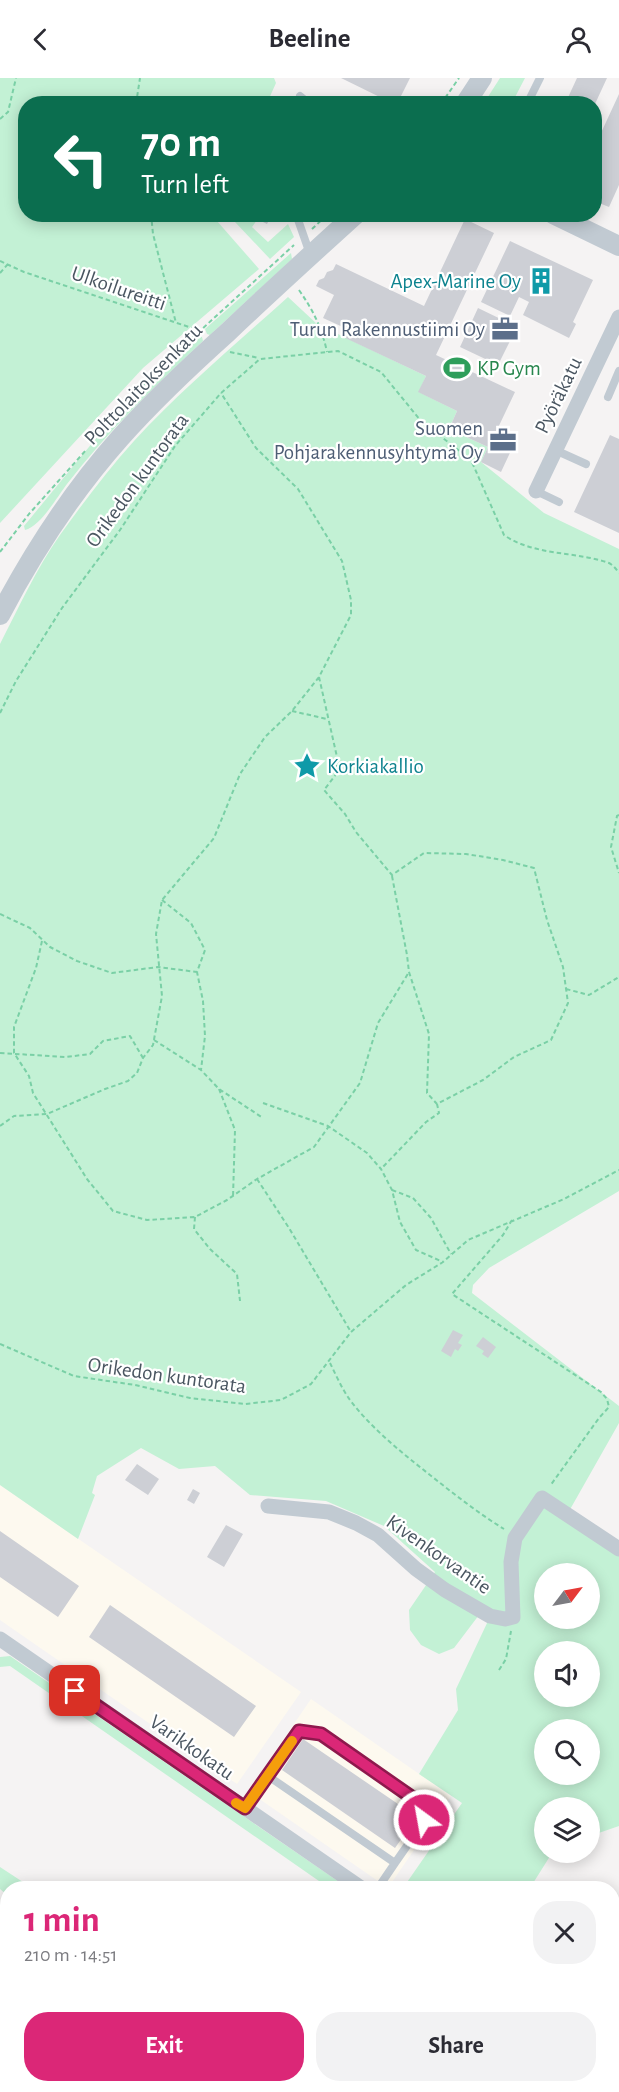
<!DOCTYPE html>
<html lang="en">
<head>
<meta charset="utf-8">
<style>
  :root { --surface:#fff; --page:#f2f2f3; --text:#2b2b33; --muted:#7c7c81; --accent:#db2777 }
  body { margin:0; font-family:"Alegreya Sans",sans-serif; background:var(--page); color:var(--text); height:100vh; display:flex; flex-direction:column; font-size:22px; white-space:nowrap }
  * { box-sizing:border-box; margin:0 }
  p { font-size:20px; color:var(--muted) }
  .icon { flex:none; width:33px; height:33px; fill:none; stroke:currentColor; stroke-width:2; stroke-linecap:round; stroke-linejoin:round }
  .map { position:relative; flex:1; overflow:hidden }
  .drawer { position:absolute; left:0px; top:1803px; width:620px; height:212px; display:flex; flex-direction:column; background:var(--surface); border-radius:24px 24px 0 0; box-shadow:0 3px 15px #0003 }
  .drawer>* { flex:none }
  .hud { position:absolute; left:18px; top:18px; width:584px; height:126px; border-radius:24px; box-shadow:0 3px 15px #0003; background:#0b6e4f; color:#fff; overflow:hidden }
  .needle { width:39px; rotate:58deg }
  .controls { position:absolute; left:534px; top:1485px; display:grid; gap:12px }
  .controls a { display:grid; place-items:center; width:66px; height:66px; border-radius:50%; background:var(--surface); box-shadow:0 3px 15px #0003; font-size:30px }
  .pin { position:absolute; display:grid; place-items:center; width:51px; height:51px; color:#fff; margin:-26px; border-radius:12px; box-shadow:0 3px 9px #0006 }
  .me { position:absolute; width:66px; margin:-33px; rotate:328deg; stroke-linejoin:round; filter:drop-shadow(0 0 4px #0008) }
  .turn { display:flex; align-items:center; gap:21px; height:126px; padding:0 24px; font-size:27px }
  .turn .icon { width:78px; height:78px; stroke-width:2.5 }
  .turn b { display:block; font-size:42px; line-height:51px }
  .round { display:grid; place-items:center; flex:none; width:63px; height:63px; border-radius:24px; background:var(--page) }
  .summary { display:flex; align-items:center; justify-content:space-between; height:102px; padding:0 24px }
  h1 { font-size:36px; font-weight:700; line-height:45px; color:var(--accent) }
  .button { display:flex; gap:12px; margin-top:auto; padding:12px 24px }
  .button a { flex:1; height:69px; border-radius:24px; background:var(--accent); color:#fff; font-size:24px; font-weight:700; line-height:69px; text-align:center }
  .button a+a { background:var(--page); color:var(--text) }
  header { display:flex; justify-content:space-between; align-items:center; height:78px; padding:0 24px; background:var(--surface); font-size:27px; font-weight:700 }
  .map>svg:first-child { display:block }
  .commercial { fill:#fdf9ef }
  .green { fill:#c3f1d5; fill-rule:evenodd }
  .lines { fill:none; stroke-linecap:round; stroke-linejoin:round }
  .stream { stroke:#90daee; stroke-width:4.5 }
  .building { fill:#cdcfd5 }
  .path { stroke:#7ad0a6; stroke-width:2; stroke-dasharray:4.5 3; stroke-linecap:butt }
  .service { stroke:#c1cad2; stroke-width:8 }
  .minor { stroke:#c1cad2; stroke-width:15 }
  .tertiary { stroke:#c1cad2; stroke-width:20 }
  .route-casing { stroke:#8e194d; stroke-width:15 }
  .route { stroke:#db2777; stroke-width:10 }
  .slow { stroke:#f59e0b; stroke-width:10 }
  .labels { text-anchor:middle; stroke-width:4.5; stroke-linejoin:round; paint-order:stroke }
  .culture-label { font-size:21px; fill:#0d838f; stroke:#fff; text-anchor:end }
  .street-label { font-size:21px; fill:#4a5661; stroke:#fff }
  .service-label { font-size:21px; fill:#4e5e75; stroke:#fff; text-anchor:end }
  .leisure-label { font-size:21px; fill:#27864d; stroke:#fff; text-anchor:start }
</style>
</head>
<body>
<header><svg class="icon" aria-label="back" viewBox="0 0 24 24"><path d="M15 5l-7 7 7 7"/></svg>Beeline<svg class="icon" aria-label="person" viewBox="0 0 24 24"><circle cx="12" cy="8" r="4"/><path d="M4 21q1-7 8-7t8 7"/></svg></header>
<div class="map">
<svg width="619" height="2014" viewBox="0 0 619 2014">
  <rect width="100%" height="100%" fill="#f5f3f3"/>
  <!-- commercial -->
  <path class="commercial" d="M0,1407L301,1614L237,1706L0,1542Z
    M311,1621L451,1718L388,1810L248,1713Z"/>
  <!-- green -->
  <path class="green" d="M0,0H274L276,5L267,25L26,26V136L219,137L217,143L259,191L143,290L0,445Z
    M500,0H525L512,25H484Z
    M231,137H247L257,142L252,149L268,164L288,146L294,159L270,181L235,144Z
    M291,175L292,181L210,257L207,256L205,251Z
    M288,219L317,246L426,298L419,314L457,333L449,351L488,369L481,384L544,435L619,471V1113L489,1190L473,1207L472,1215L619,1328V1345L568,1435L619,1468V1748L590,1758V1730H544V1774L552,1775L530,1810H403L462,1725L419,1696L458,1632L456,1611L488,1543L479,1537L454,1570L439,1576L421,1567L410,1552L409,1532L435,1494L384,1448L326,1423L250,1417L215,1388L179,1391L141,1370L97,1398L92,1415L95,1417L78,1461L0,1407V566C19,529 36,491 60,457C83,425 107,393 134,363C181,312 236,266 288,219ZM544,1496H590V1540H544ZM544,1574H590V1618H544ZM544,1652H590V1696H544Z
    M199,258L202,259L203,263C155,308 107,354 67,406C57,419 40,449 25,452L24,448L98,358L130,324Z
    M10,1578L348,1810H329L10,1588L0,1589V1579Z
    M0,1789L32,1810H8L7,1817L0,1811Z
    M219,2007H272L282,2014H228Z"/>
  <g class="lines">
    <!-- stream -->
    <path class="stream" d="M242,2007L251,2014"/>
  </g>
  <!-- building -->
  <path class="building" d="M341,0H410L397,26H394Z
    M577,0H607L595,26H565Z
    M619,16V107L609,129L594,123V70Z
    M247,136H272L267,146Z
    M465,141L494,155L436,277L515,314L496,354L515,364L501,394L481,384L488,369L449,351L457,333L418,314L426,298L341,258L345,250L323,240L334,217L316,208L319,202L324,200L327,194L333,192L336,186L424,228Z
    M510,163L593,202L573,244L576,246L569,260L523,237L529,224L519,219L510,238L481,224Z
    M478,230L517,249L498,287L460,269Z
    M610,357L619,361V455L574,434Z
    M453,1252L463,1257L458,1265L462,1267L458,1273L455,1271L451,1279L441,1273Z
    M483,1259L496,1269L488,1280L482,1276L484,1273L476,1268Z
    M137,1386L159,1401L148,1417L125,1402Z
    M193,1411L200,1415L194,1426L187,1422Z
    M226,1447L243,1456L224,1489L207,1479Z
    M0,1453L79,1508L58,1539L0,1499Z
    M110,1527L256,1628L234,1659L89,1559Z
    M303,1661L417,1739L410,1749L414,1751L406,1763L402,1760L395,1770L282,1692Z"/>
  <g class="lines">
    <!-- path -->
    <path class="path" d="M136,26L140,0
      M441,26L459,0
      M0,41L8,34L16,0
      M151,136L153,156L176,245
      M312,151L328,136
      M0,183L24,194L201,253
      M0,195L8,186
      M299,212C313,232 322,250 327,274
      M230,274L259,280
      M129,324L156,293L294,167
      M0,474L29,436L87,371
      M319,599L337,679V695L324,712L345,736L356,754L392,797L424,775L466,776L503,782L534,790L547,842L563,889L568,925L551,962L514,979L483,1002L437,1026L439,1035L426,1044L381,1091
      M292,633L327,641
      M0,635L16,603L62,530L120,452L175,368L221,315L260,281L338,273L381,294L421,343L471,382L504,457C534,478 575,473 609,485C613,487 616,491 619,495
      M619,737L617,738L611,769L619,795
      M392,798L407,877L409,894L429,956L427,1015L437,1026
      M162,822L191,845L205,872L197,894L203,923L205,958L201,992
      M0,836L30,850L50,869L77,883L112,895L158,889L197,894
      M42,863L36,890L14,949V975L29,998L33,1015L87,1101L113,1133L147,1142L195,1139L227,1122L257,1101L314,1069L360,1005L378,945L409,894
      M566,911L589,917L619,899
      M154,962L201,992L219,1011L263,1040
      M0,975L66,979L90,976L103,963L130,958L143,980
      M219,1011L235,1052L233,1119
      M263,1025L328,1048L367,1075L381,1091L392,1112L400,1144L416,1172L443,1184
      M0,1048L14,1038L47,1036L105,1011L128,1003L137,995L143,980L153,967L162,918L156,856L162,822L214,760L240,696L265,659L292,633L319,599L351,537V522L342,483L298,411L256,370L221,315
      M257,1101L289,1150L351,1254
      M392,1112L413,1120L431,1140L451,1176
      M195,1139L194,1151L210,1171L237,1196L240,1223
      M512,1142L503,1157L452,1216L601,1314L607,1321L609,1329L599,1340L550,1408
      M0,1266L74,1298L135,1307L190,1320L245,1326L281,1322L311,1306L351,1254L406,1207L443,1184L468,1162L564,1121L619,1092
      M330,1285C336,1297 342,1311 350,1322C372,1351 401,1374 430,1397C454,1416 478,1435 504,1451
      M499,1592L506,1581L511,1553
      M612,2003L619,1988
      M607,2014L610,2007"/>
    <!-- service -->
    <path class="service" d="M300,18L310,26
      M527,26L540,0
      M296,136L310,176
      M608,319L619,293
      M555,372L586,386
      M536,413L559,424
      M268,1698L299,1653L321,1656L420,1725L425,1742L395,1785
      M245,1730L268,1698L395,1785L378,1810"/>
    <!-- minor -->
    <path class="minor" d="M536,413L619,239
      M268,1428L329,1434L356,1445L378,1457L416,1491L445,1512L490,1538L505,1541L513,1539L511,1484L515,1460L542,1420L619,1471
      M0,1561L361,1810
      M612,1939L619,1941"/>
    <!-- tertiary -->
    <path class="tertiary" d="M465,26L482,0
      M553,136L619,168
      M0,537C33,474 73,413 120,360C154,322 190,288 228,254C270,214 313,175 356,136"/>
  </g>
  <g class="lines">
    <defs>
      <path id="route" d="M75,1613L245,1730L299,1653L321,1656L420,1725L424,1742"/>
    </defs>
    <!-- route casing -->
    <use href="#route" class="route-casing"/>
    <!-- route -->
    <use href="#route" class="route"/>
    <!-- slow -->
    <path class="slow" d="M236,1725L245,1730L292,1663"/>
  </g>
  <!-- icons -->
  <defs>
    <symbol id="building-bare" viewBox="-9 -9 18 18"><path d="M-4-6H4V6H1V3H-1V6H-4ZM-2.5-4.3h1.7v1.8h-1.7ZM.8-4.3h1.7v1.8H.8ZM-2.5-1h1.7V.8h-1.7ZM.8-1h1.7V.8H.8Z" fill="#0f9aa8" stroke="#fff" stroke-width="2.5" paint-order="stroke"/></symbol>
    <symbol id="office-bare" viewBox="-9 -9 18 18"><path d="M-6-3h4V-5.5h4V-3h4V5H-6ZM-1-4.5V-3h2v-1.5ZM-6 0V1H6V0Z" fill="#5c6f8a" stroke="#fff" stroke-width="2.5" paint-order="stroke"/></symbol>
    <symbol id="stadium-bare" viewBox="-9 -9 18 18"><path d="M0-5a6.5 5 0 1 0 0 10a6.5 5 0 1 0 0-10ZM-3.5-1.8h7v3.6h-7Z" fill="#2e9e5b" stroke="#fff" stroke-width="2.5" paint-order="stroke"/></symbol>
    <symbol id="sight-bare" viewBox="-9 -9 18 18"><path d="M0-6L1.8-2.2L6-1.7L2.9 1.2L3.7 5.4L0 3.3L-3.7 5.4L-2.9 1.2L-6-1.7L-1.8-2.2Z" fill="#0f9aa8" stroke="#fff" stroke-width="2.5" paint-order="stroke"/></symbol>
  </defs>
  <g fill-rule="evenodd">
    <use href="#building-bare" x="522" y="184" width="38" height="38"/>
    <use href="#office-bare" x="486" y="232" width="38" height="38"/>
    <use href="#stadium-bare" x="438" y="271" width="38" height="38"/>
    <use href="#office-bare" x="484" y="343" width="38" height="38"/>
    <use href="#sight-bare" x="288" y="669" width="38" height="38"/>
  </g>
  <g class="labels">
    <!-- culture labels -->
    <g class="culture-label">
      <text x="521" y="210">Apex-Marine Oy</text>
      <text x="327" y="695" text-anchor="start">Korkiakallio</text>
    </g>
    <!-- street labels -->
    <g class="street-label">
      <text transform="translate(119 210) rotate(19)" y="7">Ulkoilureitti</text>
      <text transform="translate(143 306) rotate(-46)" y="7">Polttolaitoksenkatu</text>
      <text transform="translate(558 317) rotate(-64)" y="7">Pyöräkatu</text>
      <text transform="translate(137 402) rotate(-54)" y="7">Orikedon kuntorata</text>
      <text transform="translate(167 1297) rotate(8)" y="7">Orikedon kuntorata</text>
      <text transform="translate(439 1476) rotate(35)" y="7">Kivenkorvantie</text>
      <text transform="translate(192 1669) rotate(35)" y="7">Varikkokatu</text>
    </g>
    <!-- service labels -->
    <g class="service-label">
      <text x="485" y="258">Turun Rakennustiimi Oy</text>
      <text x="483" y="357">Suomen<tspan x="483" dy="24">Pohjarakennusyhtymä Oy</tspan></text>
    </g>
    <!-- leisure labels -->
    <g class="leisure-label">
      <text x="477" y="297">KP Gym</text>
    </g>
  </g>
</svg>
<div class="controls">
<a><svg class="needle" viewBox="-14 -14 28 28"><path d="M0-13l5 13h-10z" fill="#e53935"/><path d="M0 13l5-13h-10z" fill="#7c7c81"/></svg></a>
<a><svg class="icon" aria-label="sound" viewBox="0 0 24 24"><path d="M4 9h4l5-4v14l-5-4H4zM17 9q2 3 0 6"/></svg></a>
<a><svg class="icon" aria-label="search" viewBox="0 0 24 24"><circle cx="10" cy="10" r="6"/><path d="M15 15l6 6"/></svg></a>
<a><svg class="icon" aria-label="layers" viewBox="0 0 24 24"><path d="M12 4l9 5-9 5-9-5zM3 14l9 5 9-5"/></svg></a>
</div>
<div class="pin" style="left:75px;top:1613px;background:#d93025"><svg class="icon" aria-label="arrive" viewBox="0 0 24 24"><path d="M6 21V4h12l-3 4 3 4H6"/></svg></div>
<svg class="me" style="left:424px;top:1742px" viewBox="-20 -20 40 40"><circle r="17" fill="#db2777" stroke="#fff" stroke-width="3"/><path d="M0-11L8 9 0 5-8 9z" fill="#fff"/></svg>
<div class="hud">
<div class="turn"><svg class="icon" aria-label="left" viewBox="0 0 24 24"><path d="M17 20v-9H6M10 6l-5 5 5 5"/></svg><div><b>70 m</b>Turn left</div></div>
</div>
<section class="drawer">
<div class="summary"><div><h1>1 min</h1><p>210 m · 14:51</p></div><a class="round"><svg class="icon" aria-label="close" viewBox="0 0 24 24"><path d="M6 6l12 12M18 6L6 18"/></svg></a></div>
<div class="button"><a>Exit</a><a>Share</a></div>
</section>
</div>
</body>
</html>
